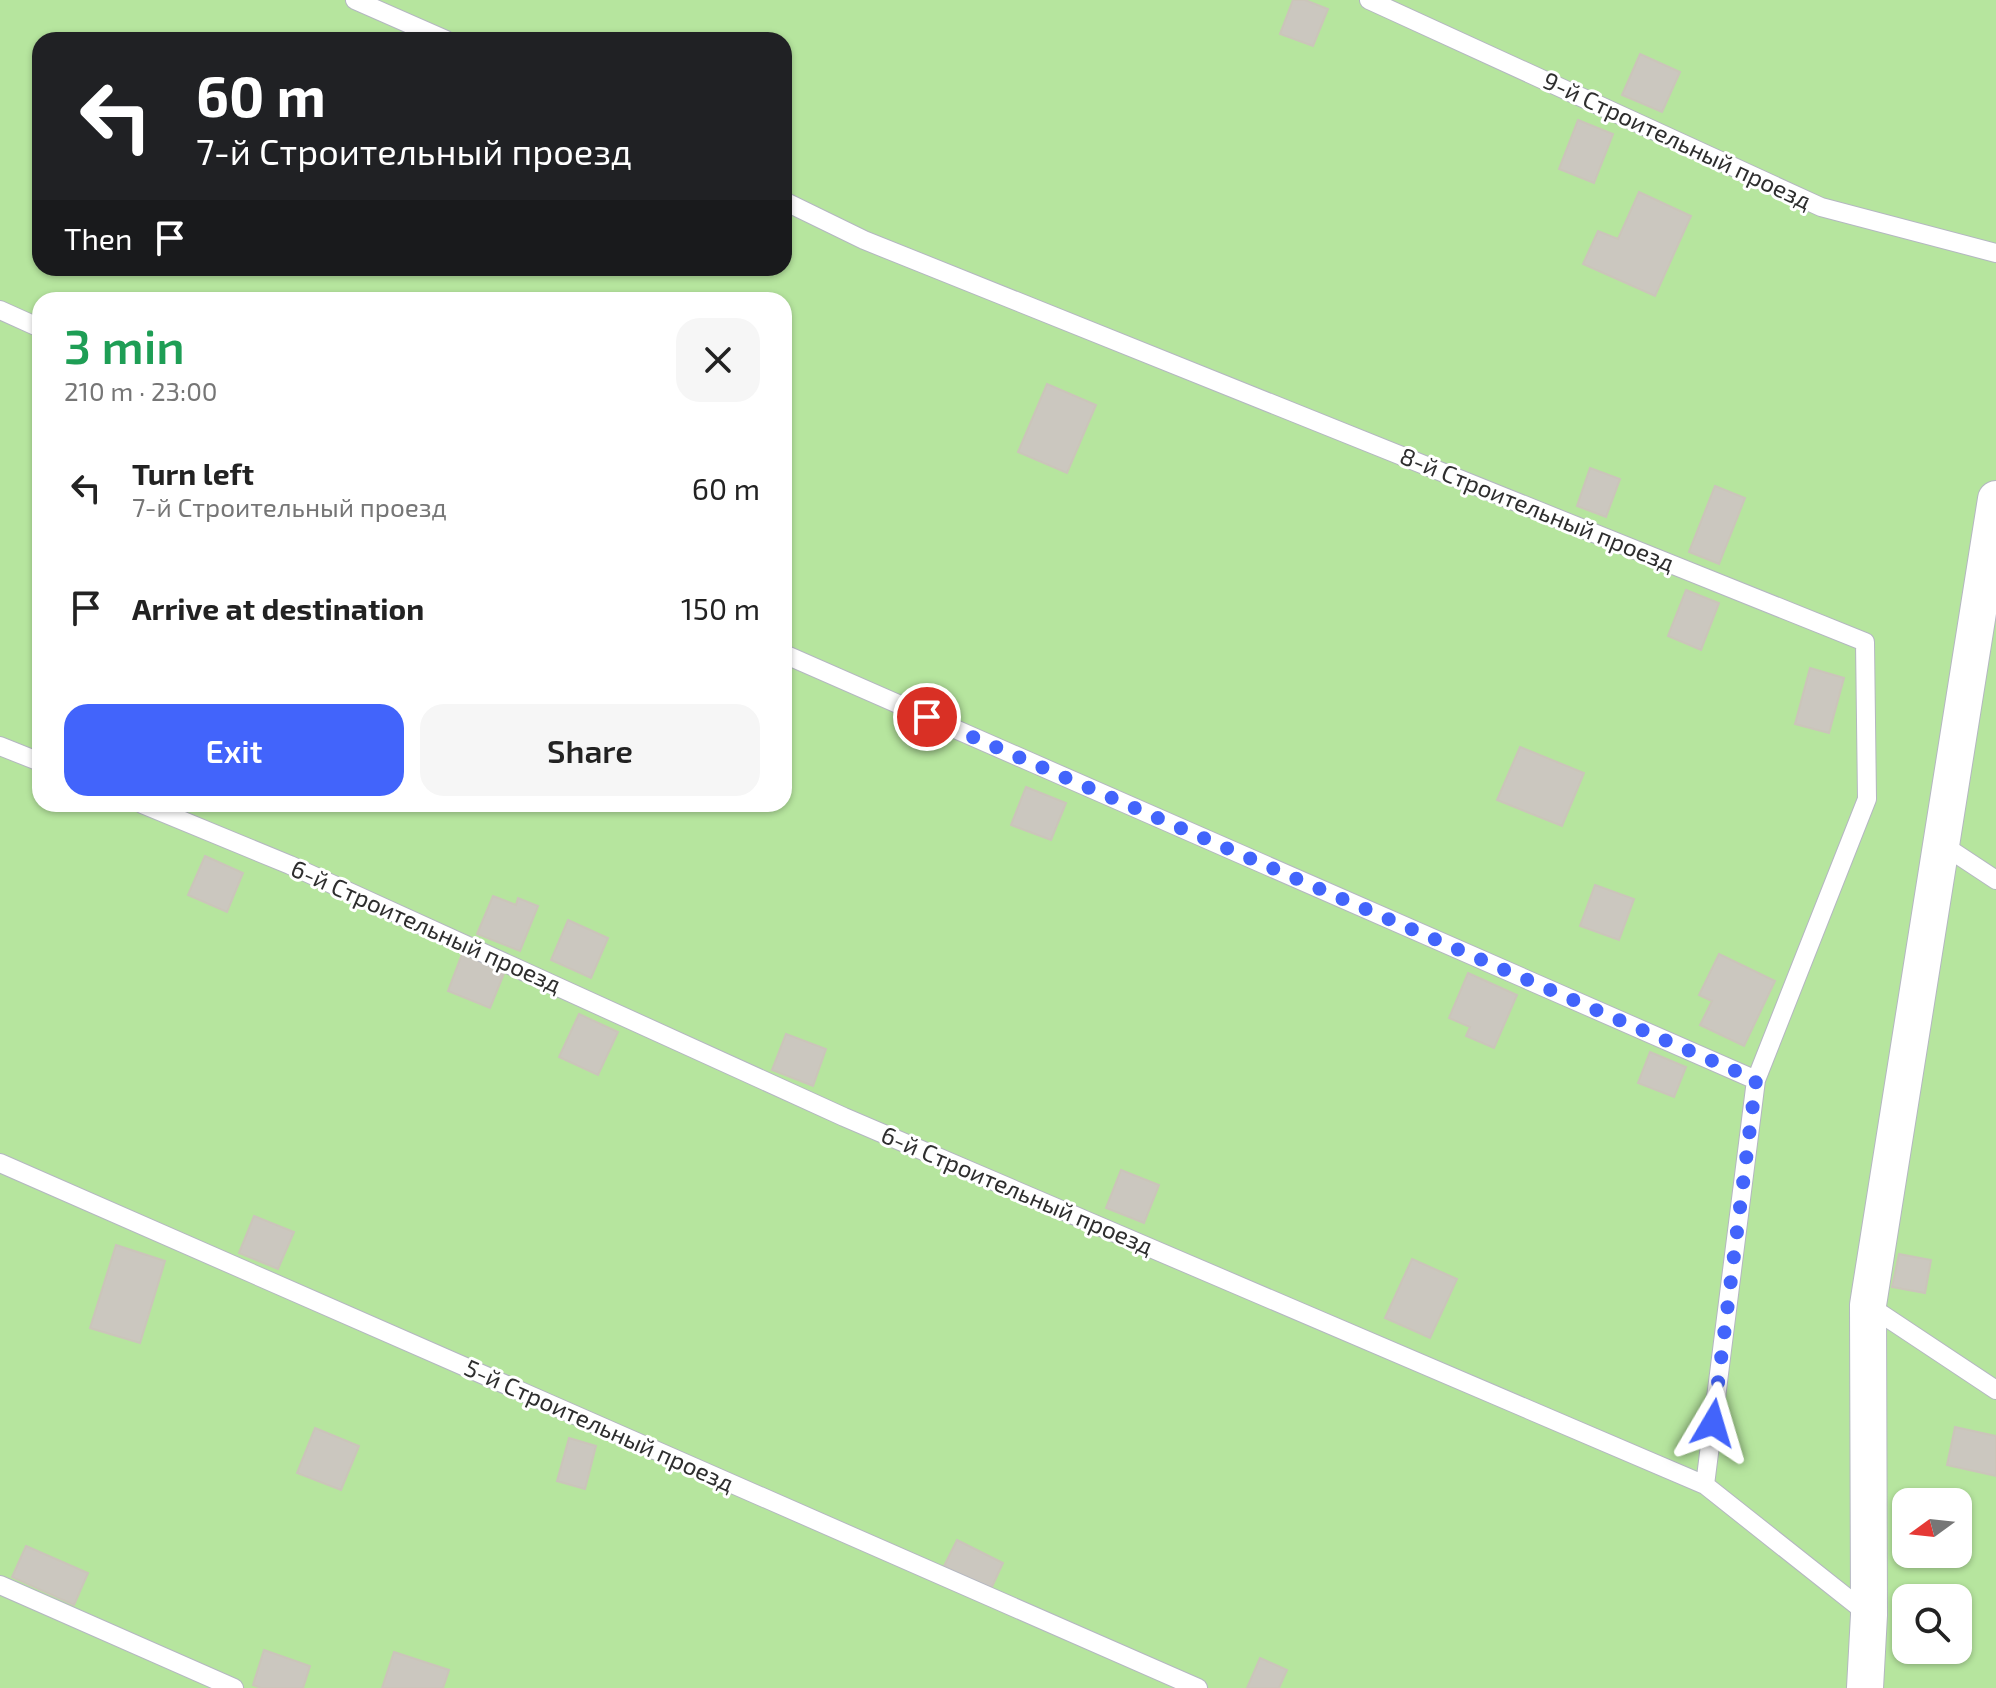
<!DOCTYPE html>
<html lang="en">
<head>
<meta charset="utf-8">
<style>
  :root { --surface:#fff; --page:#f6f6f6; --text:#222; --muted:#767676; --accent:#4264fb }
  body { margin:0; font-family:"Exo 2",sans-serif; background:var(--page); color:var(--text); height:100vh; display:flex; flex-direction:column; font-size:30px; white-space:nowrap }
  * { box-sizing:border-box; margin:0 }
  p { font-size:26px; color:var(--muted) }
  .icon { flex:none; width:44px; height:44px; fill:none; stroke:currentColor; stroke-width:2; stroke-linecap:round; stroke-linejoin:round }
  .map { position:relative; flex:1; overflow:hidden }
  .side { position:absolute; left:32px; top:292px; width:760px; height:520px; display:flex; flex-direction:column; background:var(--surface); border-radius:24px; box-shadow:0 2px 6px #0004 }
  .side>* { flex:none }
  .hud { position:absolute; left:32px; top:32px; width:760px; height:244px; border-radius:24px; box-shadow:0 2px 6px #0004; background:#202124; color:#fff; overflow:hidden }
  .needle { width:52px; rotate:255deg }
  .controls { position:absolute; left:1892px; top:1488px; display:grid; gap:16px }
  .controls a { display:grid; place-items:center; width:80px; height:80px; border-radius:16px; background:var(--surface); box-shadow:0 2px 6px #0004; font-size:40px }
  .pin { position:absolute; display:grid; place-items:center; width:68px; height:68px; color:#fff; margin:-34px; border:4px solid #fff; border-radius:50%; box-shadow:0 2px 8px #0007 }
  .me { position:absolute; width:88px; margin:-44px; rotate:7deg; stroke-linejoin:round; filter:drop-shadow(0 0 6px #0008) }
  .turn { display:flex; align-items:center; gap:28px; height:168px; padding:0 32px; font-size:36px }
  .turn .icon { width:104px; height:104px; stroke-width:2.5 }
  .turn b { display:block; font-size:56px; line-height:68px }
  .then { display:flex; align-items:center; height:76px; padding:0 32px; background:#0003; gap:16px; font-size:30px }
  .round { display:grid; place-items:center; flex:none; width:84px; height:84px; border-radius:24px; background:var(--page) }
  .summary { display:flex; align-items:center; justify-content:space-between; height:136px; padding:0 32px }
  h1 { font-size:48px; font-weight:600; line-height:60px; color:#1e9e55 }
  .button { display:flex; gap:16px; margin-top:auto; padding:16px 32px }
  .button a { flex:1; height:92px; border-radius:24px; background:var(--accent); color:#fff; font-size:32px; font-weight:600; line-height:92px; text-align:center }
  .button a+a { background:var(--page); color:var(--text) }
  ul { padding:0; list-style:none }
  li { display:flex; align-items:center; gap:24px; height:120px; padding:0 32px }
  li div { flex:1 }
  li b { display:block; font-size:30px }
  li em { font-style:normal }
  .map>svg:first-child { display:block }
  .green { fill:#b6e59e; fill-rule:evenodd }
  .building { fill:#cbc7bf; stroke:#cbc5ba; stroke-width:2 }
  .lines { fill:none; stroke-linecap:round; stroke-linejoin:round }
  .lane-casing { stroke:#b4b7c1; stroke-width:20 }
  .street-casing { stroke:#b4b7c1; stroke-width:38 }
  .lane { stroke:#fff; stroke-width:18 }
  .street { stroke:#fff; stroke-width:36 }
  .route { stroke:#4264fb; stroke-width:14; stroke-dasharray:0 25.2 }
  .labels { text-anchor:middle; stroke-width:6; stroke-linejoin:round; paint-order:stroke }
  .street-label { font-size:24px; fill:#2e2e2e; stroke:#fff }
</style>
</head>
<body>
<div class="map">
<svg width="1996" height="1688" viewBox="0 0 1996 1688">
  <rect width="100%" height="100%" fill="#efe9e1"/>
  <!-- green -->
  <path class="green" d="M0,0H1996V1688H0ZM40,40H784V268H40ZM40,300H784V804H40ZM1906,1502H1958V1554H1906ZM1906,1598H1958V1650H1906Z"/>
  <!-- building -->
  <path class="building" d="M1293,0H1305L1328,9L1313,46L1280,34Z
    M1640,54L1680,72L1662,112L1622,95Z
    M1578,120L1613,134L1594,183L1559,169Z
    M1639,192L1691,216L1655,296L1583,264L1598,231L1618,239Z
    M1047,384L1096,405L1067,473L1018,452Z
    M1590,468L1620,479L1606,517L1577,506Z
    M1715,486L1745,498L1719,564L1689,552Z
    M1686,590L1719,603L1701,650L1668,636Z
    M1810,668L1844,678L1829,733L1795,724Z
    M1520,747L1584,773L1562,826L1497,800Z
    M1026,787L1066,803L1051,840L1011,825Z
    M205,856L243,873L227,912L188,895Z
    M1595,885L1634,899L1619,940L1580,926Z
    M493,896L516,905L518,898L538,906L520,951L477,934Z
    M568,920L608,938L591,978L551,960Z
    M462,954L505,971L490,1008L448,991Z
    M1719,954L1775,981L1744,1046L1700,1025L1712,1001L1699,995Z
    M1468,973L1517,995L1494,1048L1466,1036L1470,1027L1449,1018Z
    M579,1014L618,1032L598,1075L559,1057Z
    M786,1034L826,1049L813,1086L772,1070Z
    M1650,1052L1686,1067L1674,1097L1638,1083Z
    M1121,1170L1159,1185L1144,1223L1106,1208Z
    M254,1216L294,1232L278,1269L239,1253Z
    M116,1245L165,1261L140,1343L90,1328Z
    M1899,1254L1931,1260L1925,1293L1892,1287Z
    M1412,1259L1457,1279L1430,1338L1385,1318Z
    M1955,1427L1996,1436V1476L1947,1465Z
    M315,1428L359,1446L341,1490L297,1473Z
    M569,1438L596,1446L585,1489L557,1481Z
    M957,1540L1003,1563L991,1589L944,1566Z
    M26,1546L88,1573L74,1605L12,1577Z
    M264,1650L310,1666L303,1688H261L253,1685Z
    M394,1652L449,1670L443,1688H382Z
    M1260,1658L1287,1670L1279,1688H1247Z"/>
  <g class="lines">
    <defs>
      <path id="lane" d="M355,0L446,40
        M1369,0L1821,207L1996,253
        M784,201L864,240L1865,642L1867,799L1756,1080L1705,1485
        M0,310L40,328
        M784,654L1756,1080
        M0,746L40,762
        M142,804L290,865L844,1117L1705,1485L1869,1615
        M1940,843L1996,880
        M0,1163L1198,1688
        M1868,1305L1996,1390
        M0,1585L234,1688"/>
      <path id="street" d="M1865,1688L1869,1615L1868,1305L1996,499"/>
    </defs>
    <!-- lane casing -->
    <use href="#lane" class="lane-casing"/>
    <!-- street casing -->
    <use href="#street" class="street-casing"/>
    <!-- lane -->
    <use href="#lane" class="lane"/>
    <!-- street -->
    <use href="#street" class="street"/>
  </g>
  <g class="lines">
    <!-- route -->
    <path class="route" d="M927,717L1756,1080L1713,1423"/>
  </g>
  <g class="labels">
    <!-- street labels -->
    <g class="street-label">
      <text transform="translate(1677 141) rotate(25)" y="8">9-й Строительный проезд</text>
      <text transform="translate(1537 510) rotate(22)" y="8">8-й Строительный проезд</text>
      <text transform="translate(426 927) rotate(24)" y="8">6-й Строительный проезд</text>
      <text transform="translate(1017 1191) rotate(23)" y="8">6-й Строительный проезд</text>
      <text transform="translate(599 1426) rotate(24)" y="8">5-й Строительный проезд</text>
    </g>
  </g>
</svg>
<div class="controls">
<a><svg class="needle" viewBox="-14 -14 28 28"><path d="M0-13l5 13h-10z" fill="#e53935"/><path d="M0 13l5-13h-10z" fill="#767676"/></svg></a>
<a><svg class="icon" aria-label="search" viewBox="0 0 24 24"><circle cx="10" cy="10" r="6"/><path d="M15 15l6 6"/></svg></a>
</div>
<div class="pin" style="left:927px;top:717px;background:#d93025"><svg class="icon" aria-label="arrive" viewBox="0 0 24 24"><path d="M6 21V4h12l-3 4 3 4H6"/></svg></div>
<svg class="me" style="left:1713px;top:1423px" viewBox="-20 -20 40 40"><path d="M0-17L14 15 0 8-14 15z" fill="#4264fb" stroke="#fff" stroke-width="4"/></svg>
<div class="hud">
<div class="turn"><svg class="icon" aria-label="left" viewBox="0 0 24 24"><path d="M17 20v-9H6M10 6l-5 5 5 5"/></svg><div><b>60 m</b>7-й Строительный проезд</div></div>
<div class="then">Then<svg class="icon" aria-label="arrive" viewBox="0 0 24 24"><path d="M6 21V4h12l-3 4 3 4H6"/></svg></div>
</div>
<section class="side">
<div class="summary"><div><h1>3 min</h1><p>210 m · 23:00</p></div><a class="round"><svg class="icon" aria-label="close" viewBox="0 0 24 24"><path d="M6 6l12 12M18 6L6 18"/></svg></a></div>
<ul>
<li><svg class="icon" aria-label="left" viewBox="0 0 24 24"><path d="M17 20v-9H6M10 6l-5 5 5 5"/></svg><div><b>Turn left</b><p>7-й Строительный проезд</p></div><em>60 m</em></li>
<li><svg class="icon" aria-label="arrive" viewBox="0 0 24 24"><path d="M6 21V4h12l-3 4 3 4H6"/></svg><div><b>Arrive at destination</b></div><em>150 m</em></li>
</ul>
<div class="button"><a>Exit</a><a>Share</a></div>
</section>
</div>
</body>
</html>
